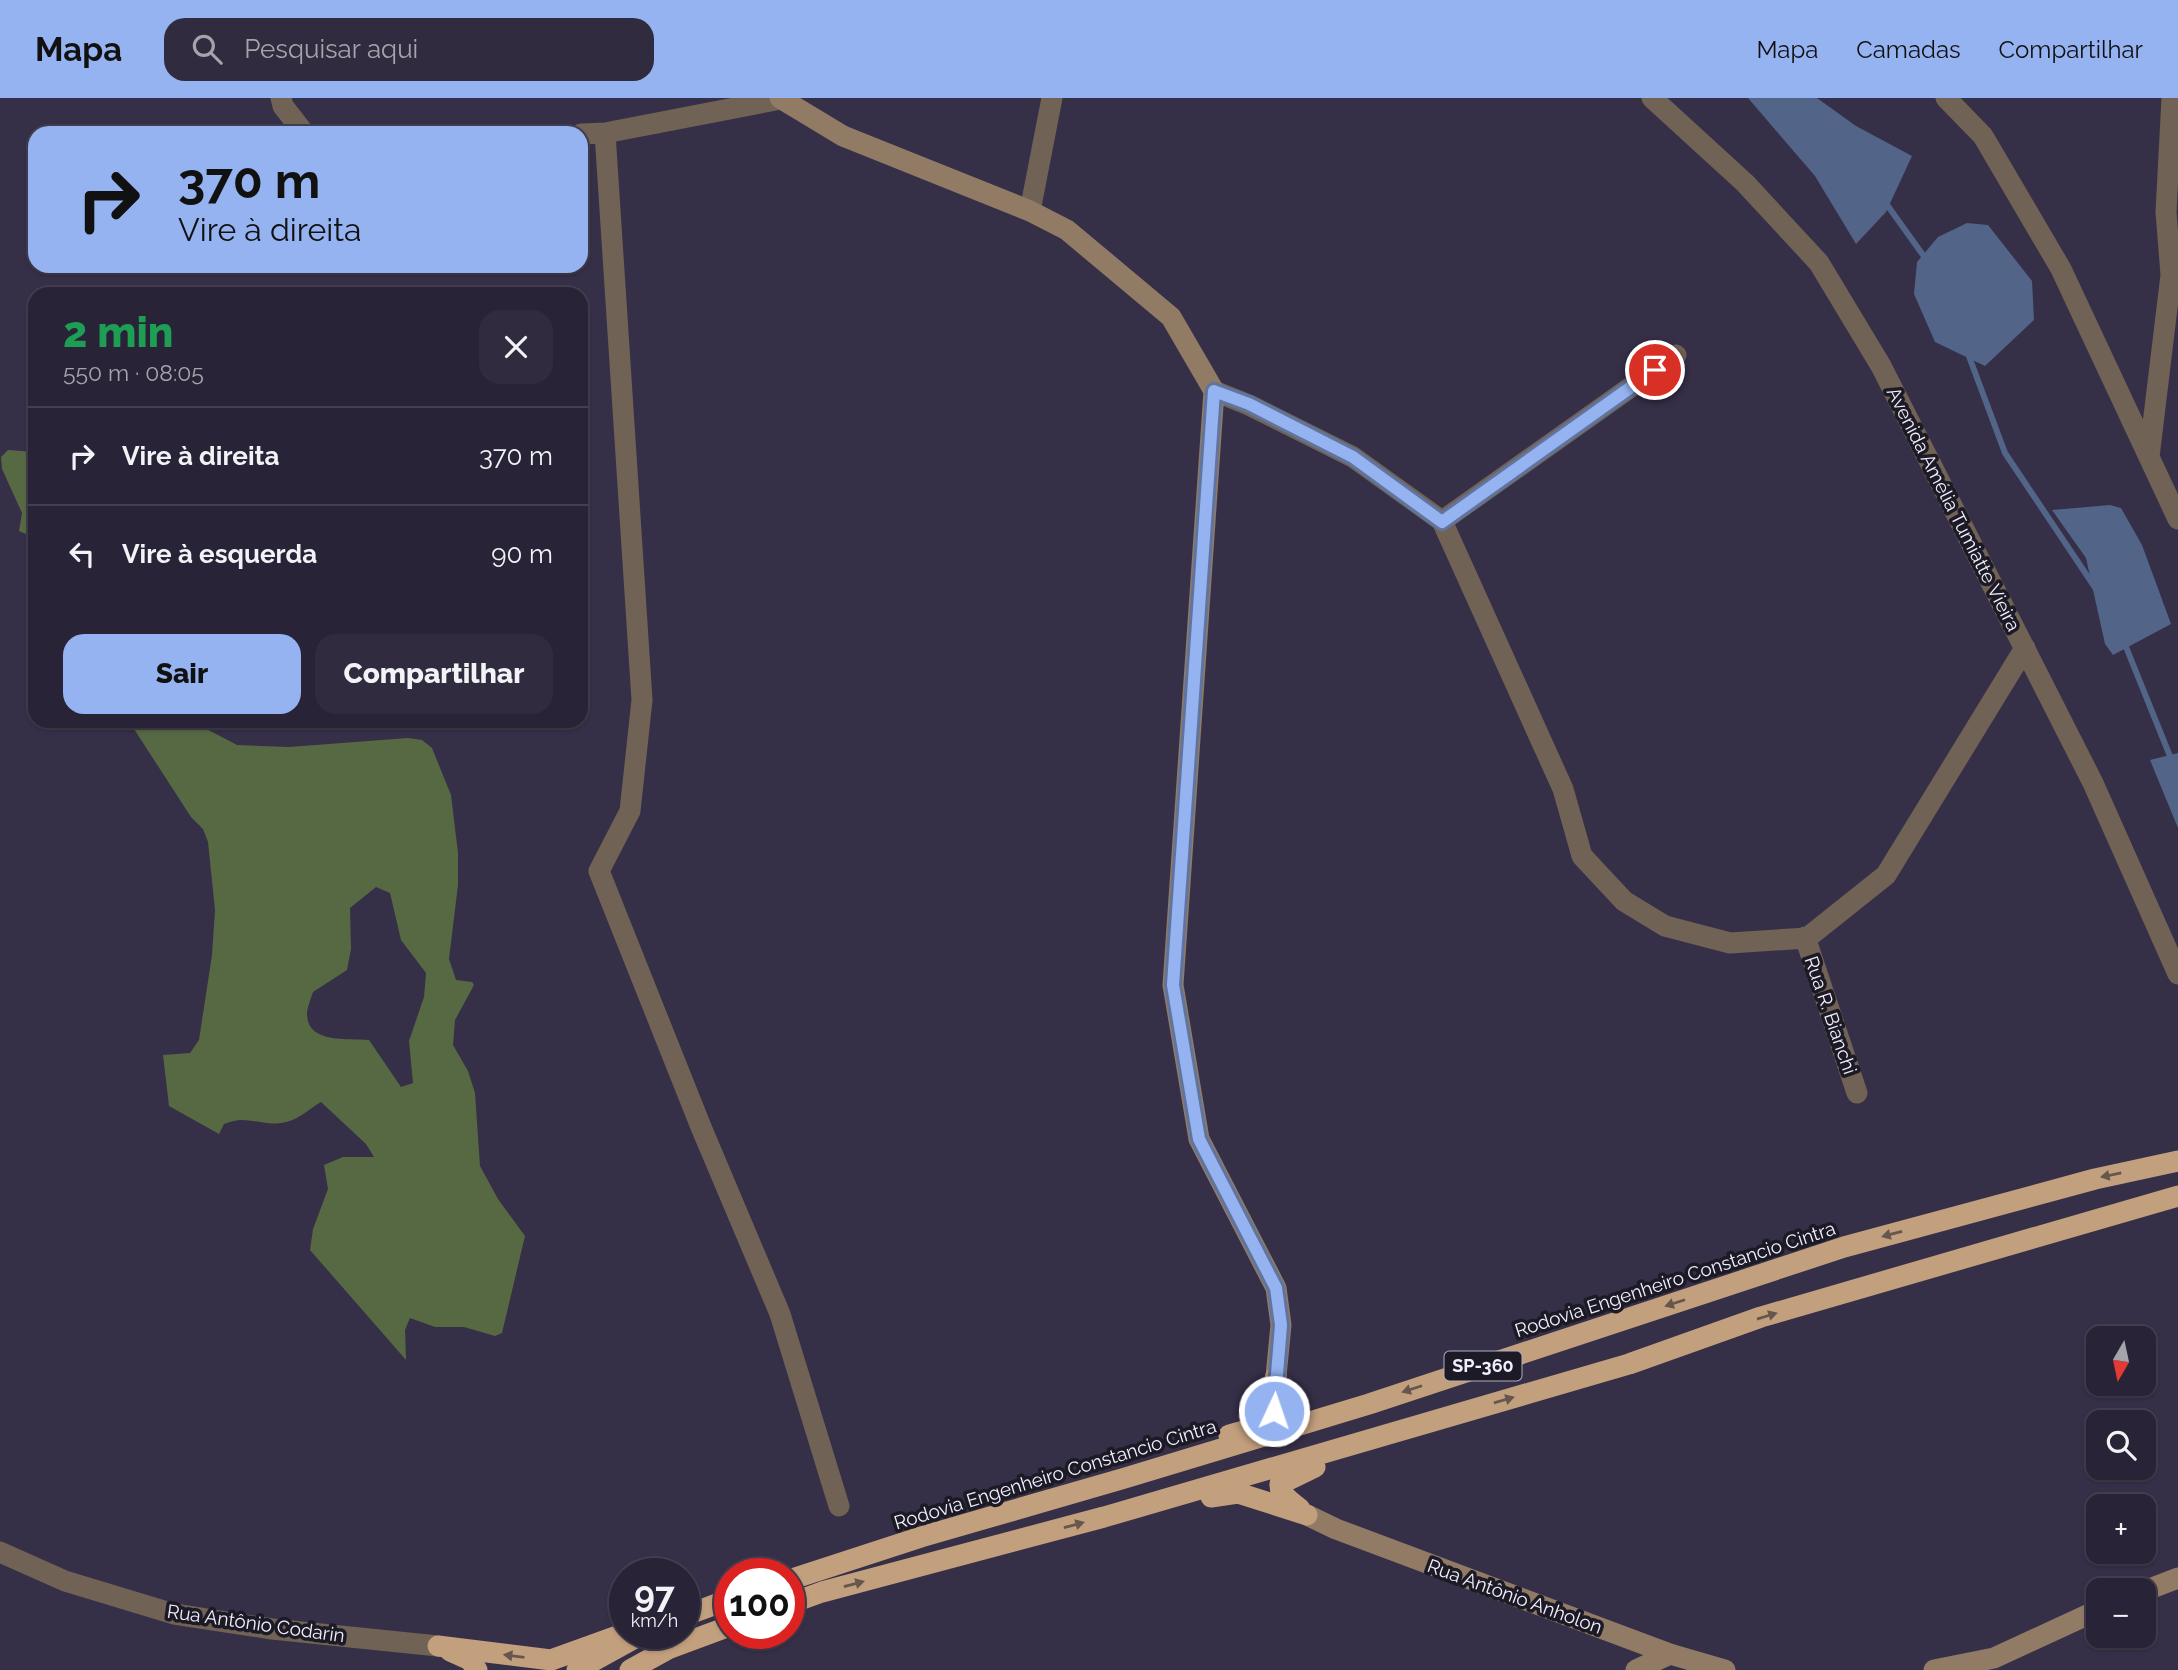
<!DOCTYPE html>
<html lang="pt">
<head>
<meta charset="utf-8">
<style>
  :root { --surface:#282336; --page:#302b3e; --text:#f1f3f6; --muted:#a5a4ad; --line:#444051; --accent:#95b2f1 }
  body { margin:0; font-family:Raleway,sans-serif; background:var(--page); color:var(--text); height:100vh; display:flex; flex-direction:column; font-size:26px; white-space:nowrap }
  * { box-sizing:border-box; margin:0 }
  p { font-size:23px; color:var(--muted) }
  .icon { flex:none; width:38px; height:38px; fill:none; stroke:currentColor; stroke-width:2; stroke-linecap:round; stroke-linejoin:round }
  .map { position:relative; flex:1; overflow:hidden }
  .details { position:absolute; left:28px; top:189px; width:560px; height:441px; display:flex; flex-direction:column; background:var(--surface); border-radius:21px; box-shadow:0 2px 5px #0004,0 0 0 2px var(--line) }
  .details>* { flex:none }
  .guide { position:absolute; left:28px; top:28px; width:560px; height:147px; border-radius:21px; box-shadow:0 2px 5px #0004,0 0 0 2px var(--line); background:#95b2f1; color:#111; overflow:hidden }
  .needle { width:46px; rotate:189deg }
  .fabs { position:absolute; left:2086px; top:1228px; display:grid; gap:14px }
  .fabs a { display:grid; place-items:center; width:70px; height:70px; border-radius:14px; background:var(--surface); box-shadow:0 2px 5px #0004,0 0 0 2px var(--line); font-size:35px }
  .speed { position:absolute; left:609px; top:1460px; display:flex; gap:14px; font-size:35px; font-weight:700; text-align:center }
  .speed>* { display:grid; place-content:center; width:91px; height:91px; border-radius:50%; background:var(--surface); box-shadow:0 2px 5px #0004,0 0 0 2px var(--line); line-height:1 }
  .speed small { font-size:18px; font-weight:400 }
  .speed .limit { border:10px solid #d22; background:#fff; color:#111 }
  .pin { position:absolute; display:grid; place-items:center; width:60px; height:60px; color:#fff; margin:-30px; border:4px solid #fff; border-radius:50%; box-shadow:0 2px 7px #0007 }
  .me { position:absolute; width:77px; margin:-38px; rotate:3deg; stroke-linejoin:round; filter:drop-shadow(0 0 5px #0008) }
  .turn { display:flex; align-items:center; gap:24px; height:147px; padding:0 35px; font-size:32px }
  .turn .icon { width:91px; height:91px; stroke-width:2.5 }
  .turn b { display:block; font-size:49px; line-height:60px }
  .round { display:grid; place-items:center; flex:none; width:74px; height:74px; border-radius:21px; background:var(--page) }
  .head { display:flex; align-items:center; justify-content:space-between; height:119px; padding:0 35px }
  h1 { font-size:42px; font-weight:800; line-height:52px; color:#1e9e55 }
  .action { display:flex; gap:14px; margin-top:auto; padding:14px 35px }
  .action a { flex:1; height:80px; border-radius:21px; background:var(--accent); color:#111; font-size:28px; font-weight:800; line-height:80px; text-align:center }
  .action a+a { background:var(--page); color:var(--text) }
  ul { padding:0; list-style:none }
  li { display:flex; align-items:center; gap:21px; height:98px; padding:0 35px; border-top:2px solid var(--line) }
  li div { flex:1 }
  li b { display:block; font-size:26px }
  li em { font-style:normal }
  header { display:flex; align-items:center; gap:42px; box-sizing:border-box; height:98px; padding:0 35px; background:var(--accent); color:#111 }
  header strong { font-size:33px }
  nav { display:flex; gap:38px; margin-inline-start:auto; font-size:24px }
  .search { width:490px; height:63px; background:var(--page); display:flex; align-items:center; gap:18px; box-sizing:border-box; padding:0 24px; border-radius:21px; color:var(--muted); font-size:26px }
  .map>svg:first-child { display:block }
  .forest { fill:#576943; fill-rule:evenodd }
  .water { fill:#526488 }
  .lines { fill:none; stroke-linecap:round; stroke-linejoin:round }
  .stream { stroke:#526488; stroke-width:6 }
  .street { stroke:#706254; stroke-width:21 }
  .secondary { stroke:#917b65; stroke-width:21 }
  .highway { stroke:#c29f7d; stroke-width:21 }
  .oneway { fill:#67564d }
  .route-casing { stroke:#61749d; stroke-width:18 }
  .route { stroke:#95b2f1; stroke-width:12 }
  .labels { text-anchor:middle; stroke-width:7; stroke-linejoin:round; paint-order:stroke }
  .shield { fill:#1c1a25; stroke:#b1aebd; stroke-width:2 }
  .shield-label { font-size:18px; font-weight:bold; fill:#f1eefe }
  .street-label { font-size:19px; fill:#f1eefe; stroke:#1c1a25 }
</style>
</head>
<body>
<header>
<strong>Mapa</strong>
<div class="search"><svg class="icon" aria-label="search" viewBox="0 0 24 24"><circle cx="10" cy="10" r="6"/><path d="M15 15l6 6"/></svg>Pesquisar aqui</div>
<nav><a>Mapa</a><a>Camadas</a><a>Compartilhar</a></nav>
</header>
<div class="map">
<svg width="2178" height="1572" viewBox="0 0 2178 1572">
  <rect width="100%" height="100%" fill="#362f48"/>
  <!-- forest -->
  <path class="forest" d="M8,352L35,354V440L19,433L22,415L2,371L1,359Z
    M124,623H195L199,627L237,647L289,649L408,640L422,642L432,650L451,697L458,755V787L449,861L456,882L472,884L474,887L455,922L453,947L468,973L475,995L480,1068L498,1101L525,1138L502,1235L495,1238L464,1229H435L410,1220L405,1232L406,1262L310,1152L313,1131L328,1091L324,1067L343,1059H374L366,1046L321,1004C309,1011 296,1024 281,1025C259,1028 246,1016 224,1026L219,1036L169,1008L163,957L190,955L199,942L212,857L215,812L208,744L203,731L191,719L134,631ZM376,789L390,795L401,842L426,875L424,899L409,943L413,985L401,989L369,942C348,940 307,946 307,916C307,910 311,900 313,894L347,872L351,851L350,810Z"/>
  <!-- water -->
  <path class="water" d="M1748,0H1817L1856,28L1912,58L1886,114L1856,146L1815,78Z
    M1967,125L1988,127L2032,183L2034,222L1985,268L1935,244L1914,196L1917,164L1938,139Z
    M2110,407L2121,410L2142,447L2171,526L2113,557L2105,546L2086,460L2052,412Z
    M2178,655V730L2150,662Z"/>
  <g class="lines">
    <!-- stream -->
    <path class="stream" d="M1885,104L1928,164
      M1967,253L2005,355L2096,491
      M2124,544L2178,678"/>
    <!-- street -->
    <path class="street" d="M281,0L283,8L304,35
      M1652,0L1745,85L1819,165L1881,268L2093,685L2178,876
      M1946,0L1983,38L2061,171L2178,421
      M605,35L642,602L630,713L599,773L701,1029L780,1216L839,1408
      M581,36L605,35L781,1
      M1030,113L1052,0
      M1214,293L1249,307L1353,359L1442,423L1563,691L1582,758L1624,803L1665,828L1730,845L1807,840L1886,777L2025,550
      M2149,359L2171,177L2166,114L2172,0
      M1442,423L1676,257
      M1805,839L1857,995
      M0,1454L65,1483L174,1516L272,1531L438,1548"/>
    <!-- secondary -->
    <path class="secondary" d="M780,0L843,38L1030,113L1067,132L1171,219L1214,293L1173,887L1199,1041L1276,1190L1281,1227L1276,1278
      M1307,1417L1336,1431L1670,1556L1725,1572
      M2144,1493L2178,1480
      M1636,1572L1670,1556
      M1934,1572L1994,1560L2098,1512"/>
    <!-- highway -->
    <path class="highway" d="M1229,1337L1250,1331L1266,1310L1276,1278
      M1211,1399L1238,1395L1307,1417
      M1300,1411C1292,1404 1279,1397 1280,1386L1315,1369
      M789,1482L921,1439L1125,1380L1369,1306L1844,1149L2095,1081L2178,1063
      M789,1506L822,1494L1104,1419L1629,1266L1761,1219L2178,1098
      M684,1518L730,1501
      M438,1548L551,1562L626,1535
      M450,1553L470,1562L477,1572
      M577,1572L644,1535
      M630,1572L668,1551L730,1528"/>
  </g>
  <!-- one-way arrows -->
  <defs><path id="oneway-solid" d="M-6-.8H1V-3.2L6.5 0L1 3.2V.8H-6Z" transform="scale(1.75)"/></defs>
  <g class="oneway">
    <use href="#oneway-solid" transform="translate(2111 1077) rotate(168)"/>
    <use href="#oneway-solid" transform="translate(1892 1136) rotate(165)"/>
    <use href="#oneway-solid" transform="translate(1675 1205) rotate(162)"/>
    <use href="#oneway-solid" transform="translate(1767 1218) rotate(-17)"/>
    <use href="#oneway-solid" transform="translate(1412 1291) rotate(162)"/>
    <use href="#oneway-solid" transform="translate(1504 1302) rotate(-16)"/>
    <use href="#oneway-solid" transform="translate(1074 1427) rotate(-15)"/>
    <use href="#oneway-solid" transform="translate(854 1486) rotate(-15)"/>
    <use href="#oneway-solid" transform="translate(514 1558) rotate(-173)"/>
  </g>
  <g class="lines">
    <defs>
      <path id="route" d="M1274,1313L1281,1227L1276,1190L1199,1041L1173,887L1214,293L1249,306L1353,359L1442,424L1655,272"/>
    </defs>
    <!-- route casing -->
    <use href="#route" class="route-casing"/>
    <!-- route -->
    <use href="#route" class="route"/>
  </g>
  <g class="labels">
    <!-- shield labels -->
    <rect class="shield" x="1444.5" y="1253.5" width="77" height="29" rx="5"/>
    <g class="shield-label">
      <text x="1483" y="1274">SP-360</text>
    </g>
    <!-- street labels -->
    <g class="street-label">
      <text transform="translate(1954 411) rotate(63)" y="7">Avenida Amélia Tumiatte Vieira</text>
      <text transform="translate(1831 917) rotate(71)" y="7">Rua R. Bianchi</text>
      <text transform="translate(1675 1181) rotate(-18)" y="7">Rodovia Engenheiro Constancio Cintra</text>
      <text transform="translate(1055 1376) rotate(-17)" y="7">Rodovia Engenheiro Constancio Cintra</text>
      <text transform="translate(1515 1498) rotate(20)" y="7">Rua Antônio Anholon</text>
      <text transform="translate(256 1525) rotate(8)" y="7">Rua Antônio Codarin</text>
    </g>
  </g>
</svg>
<div class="fabs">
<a><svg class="needle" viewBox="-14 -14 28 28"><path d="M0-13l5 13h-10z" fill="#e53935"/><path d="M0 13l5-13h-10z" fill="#a5a4ad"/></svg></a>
<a><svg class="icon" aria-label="search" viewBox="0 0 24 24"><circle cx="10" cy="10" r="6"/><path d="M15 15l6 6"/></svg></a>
<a>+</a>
<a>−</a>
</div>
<div class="speed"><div>97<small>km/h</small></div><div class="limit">100</div></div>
<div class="pin" style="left:1655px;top:272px;background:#d93025"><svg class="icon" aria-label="arrive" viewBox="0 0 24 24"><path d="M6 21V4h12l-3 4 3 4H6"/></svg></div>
<svg class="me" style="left:1274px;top:1313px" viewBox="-20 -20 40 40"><circle r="17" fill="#95b2f1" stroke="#fff" stroke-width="3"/><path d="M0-11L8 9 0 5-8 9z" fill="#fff"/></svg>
<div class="guide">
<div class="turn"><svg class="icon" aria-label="right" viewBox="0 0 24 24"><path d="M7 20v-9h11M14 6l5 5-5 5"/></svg><div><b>370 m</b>Vire à direita</div></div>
</div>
<section class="details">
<div class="head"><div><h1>2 min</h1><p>550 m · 08:05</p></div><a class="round"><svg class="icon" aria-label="close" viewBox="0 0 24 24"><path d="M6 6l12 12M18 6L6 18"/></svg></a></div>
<ul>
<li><svg class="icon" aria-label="right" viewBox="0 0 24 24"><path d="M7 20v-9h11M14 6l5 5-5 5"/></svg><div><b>Vire à direita</b></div><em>370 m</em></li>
<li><svg class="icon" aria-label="left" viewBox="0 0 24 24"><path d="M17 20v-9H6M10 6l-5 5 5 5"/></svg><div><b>Vire à esquerda</b></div><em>90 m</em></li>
</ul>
<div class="action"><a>Sair</a><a>Compartilhar</a></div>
</section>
</div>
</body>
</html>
